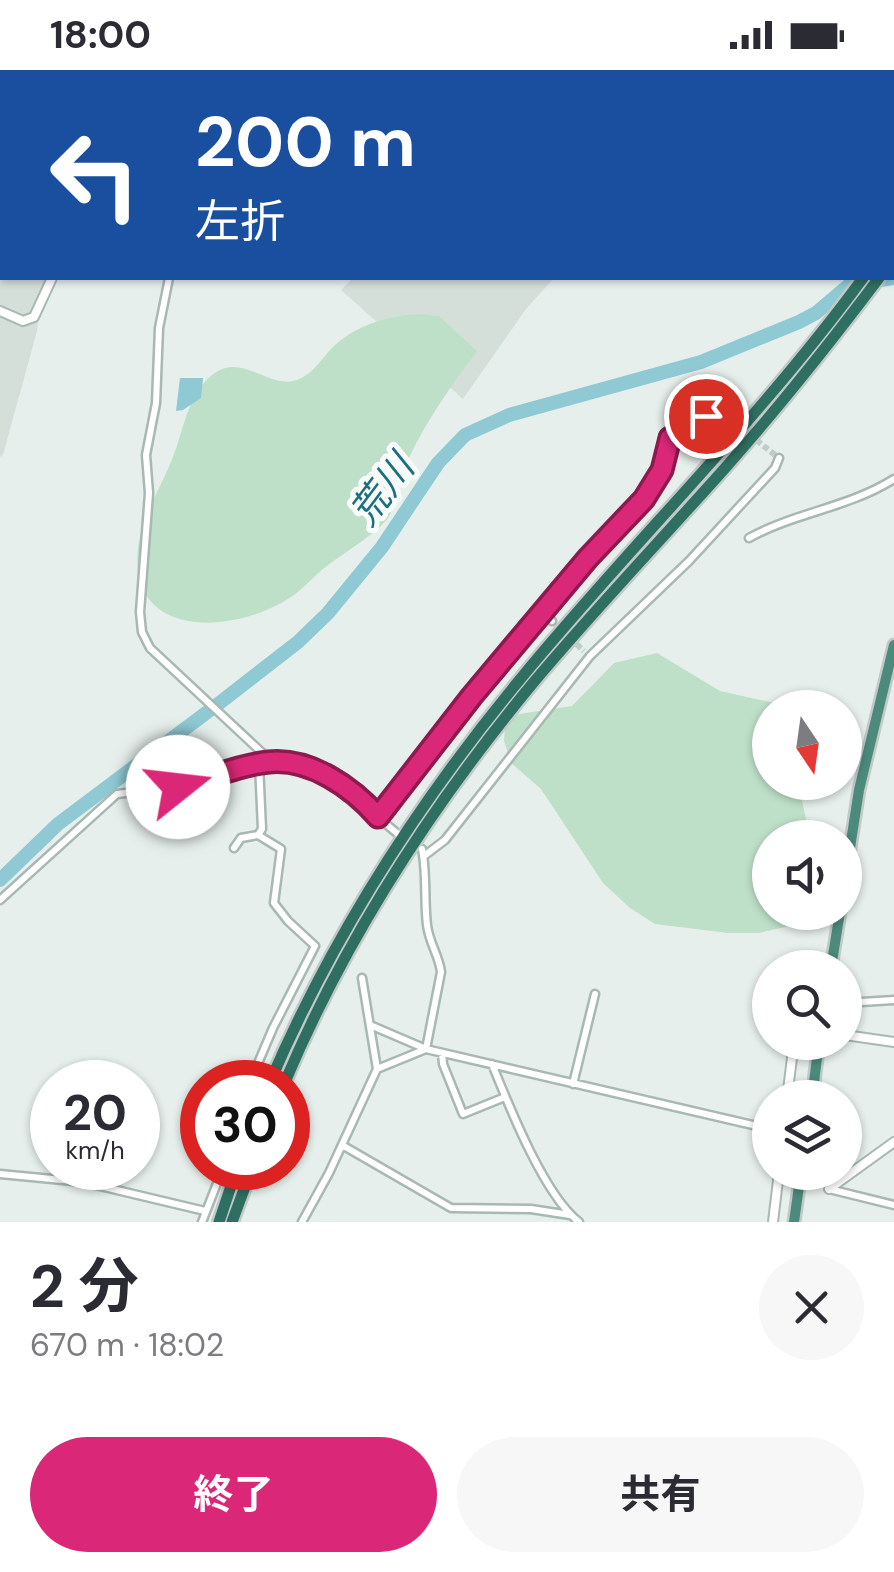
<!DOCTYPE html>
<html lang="ja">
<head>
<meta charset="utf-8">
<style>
  :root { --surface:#fff; --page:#f7f7f7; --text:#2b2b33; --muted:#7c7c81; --accent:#db2777 }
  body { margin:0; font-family:"DM Sans","Noto Sans JP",sans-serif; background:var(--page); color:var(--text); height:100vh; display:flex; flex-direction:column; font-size:38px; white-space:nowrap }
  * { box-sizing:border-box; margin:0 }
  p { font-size:32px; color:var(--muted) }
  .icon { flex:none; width:55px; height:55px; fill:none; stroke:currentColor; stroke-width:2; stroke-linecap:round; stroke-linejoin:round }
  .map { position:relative; height:1152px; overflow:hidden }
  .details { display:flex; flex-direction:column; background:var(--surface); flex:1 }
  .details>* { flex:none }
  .guide { position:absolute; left:0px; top:0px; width:895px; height:210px; box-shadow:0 2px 8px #0004; background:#1a4fa0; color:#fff; overflow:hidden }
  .needle { width:65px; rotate:167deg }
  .fabs { position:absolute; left:752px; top:620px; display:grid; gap:20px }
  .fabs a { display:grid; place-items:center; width:110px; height:110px; border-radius:50%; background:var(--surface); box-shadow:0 2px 8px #0004; font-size:50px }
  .speed { position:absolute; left:30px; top:990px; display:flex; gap:20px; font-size:50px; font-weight:700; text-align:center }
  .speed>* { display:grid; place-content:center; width:130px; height:130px; border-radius:50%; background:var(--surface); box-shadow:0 2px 8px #0004; line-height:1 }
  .speed small { font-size:25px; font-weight:400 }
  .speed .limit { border:15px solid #d22; background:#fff; color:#111 }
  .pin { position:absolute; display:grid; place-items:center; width:85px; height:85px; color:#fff; margin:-42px; border:5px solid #fff; border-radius:50%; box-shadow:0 2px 10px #0007 }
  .me { position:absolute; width:110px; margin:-55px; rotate:74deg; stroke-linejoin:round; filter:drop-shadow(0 0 8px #0008) }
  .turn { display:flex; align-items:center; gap:35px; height:210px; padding:0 30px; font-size:45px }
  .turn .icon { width:130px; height:130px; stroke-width:2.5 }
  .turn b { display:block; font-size:70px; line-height:85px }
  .round { display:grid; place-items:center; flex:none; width:105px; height:105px; border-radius:52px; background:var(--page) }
  .headline { display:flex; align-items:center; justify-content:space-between; height:170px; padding:0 30px }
  h1 { font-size:60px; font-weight:700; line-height:75px }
  .cta { display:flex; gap:20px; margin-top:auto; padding:20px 30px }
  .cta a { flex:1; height:115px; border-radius:60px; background:var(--accent); color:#fff; font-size:40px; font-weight:700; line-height:115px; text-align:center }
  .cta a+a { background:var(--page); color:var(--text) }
  .status { display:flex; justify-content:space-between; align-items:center; height:70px; padding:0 50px; background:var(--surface); direction:ltr }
  .status svg { height:28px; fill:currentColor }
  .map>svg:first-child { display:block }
  .built { fill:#d4dfda }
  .green { fill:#bfe0c8 }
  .water { fill:#8ec9d4 }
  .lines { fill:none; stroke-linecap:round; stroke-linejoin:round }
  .river { stroke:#8ec9d4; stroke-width:14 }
  .minor-tunnel { stroke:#bfccc8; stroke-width:6; stroke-dasharray:6 3; stroke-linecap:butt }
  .minor-casing { stroke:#a8b8b2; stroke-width:11 }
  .tertiary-casing { stroke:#a8b8b2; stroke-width:12 }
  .primary-casing { stroke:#c2cac8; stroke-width:15 }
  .trunk-casing { stroke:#c2cac8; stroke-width:15 }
  .motorway-casing { stroke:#c2cac8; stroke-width:16 }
  .minor { stroke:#fff; stroke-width:6 }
  .tertiary { stroke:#fff; stroke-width:8 }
  .primary { stroke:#6aa596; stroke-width:10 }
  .trunk { stroke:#4c8a7c; stroke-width:10 }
  .motorway { stroke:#2f6f62; stroke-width:11 }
  .route-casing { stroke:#8e194d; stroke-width:25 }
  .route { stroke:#db2777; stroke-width:18 }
  .labels { text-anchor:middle; stroke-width:10; stroke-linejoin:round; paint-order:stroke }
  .water-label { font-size:38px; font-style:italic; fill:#1c6f80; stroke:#f7fbf9 }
</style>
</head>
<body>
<div class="status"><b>18:00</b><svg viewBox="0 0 49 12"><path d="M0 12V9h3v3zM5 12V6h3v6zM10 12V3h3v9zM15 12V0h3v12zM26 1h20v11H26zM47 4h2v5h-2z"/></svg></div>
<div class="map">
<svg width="894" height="1152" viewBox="0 0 894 1152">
  <rect width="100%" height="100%" fill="#e6efeb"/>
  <!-- built -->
  <path class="built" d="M0,0H119L2,2V208H45L37,261L3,385L0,387Z
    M353,208H554L526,239L463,329L341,220Z"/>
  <!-- green -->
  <path class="green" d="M419,244L439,246L477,281C451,316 426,351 408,390C400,408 398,432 388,448C377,463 344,483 328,495C316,504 306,516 294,525C231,569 115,569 141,462C147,439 162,414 171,392C184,362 186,326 212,305C244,279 272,326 303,307C316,300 324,285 335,275C359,254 388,246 419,244Z
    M657,583L720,621L793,637L770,638V712L801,713L800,721L810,767L770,768V842L816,843L811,851L759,863H728L655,854L630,838L603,813L541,719L511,693L504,671L505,654L519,644L572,636L614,593Z"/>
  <!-- water -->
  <path class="water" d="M180,308H203L201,328L183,340L176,341Z"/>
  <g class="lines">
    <!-- river -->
    <path class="river" d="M0,810L58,754L222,631L298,572L328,543L382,477L438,393L465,365L509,345L701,292L799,252L816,243L849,215L894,208"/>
    <!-- minor-tunnel -->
    <path class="minor-tunnel" d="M728,348L779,388
      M570,568L584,581"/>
    <defs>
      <path id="minor" d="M316,2V0
        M169,208L159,258L156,333L146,385L149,423L140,542L142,562L150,578L272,692
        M749,468C796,442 848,438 894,409
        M543,542L552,551
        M377,747L471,626L588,488L643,429L662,400L666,376L670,368L706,346L728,348
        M234,778L241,768L258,765L262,759L259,694
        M424,786L445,770L590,586L689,491L775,398L779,388
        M0,830L117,724L178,717L272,692L314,699L330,707L398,764
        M362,908L377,999
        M845,933L894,930
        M370,955L426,979L441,902C439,885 429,873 427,855C424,830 427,804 422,779
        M442,983L443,994L463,1044L505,1027
        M492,994C509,1036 544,1125 579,1152
        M250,1012L273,958L315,876L288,851L274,833L281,779L258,765
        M573,1014L595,924
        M342,1075L451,1138L531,1139L570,1145
        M0,1104L83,1112L205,1141
        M829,1119L894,1135
        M202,1152L223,1098
        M302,1152L329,1103L377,999L426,979L770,1059"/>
      <path id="tertiary" d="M133,2L134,0
        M0,241L23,251L34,247L52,208
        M845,965L894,972
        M787,1028L794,972
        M829,1119L894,1072
        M773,1152L779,1102"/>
      <path id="primary" d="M831,0L835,2
        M892,35H894"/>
      <path id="trunk" d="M845,810L859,720L894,575
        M831,898L840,842
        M812,1028L819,972
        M794,1152L801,1102"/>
      <path id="motorway" d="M892,163L894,161
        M892,188L894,186
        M270,1012C333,865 420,730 522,607C634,471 759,350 863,208
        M285,1012C346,867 433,734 533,613C595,539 662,469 726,397C780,336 830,273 879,208
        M219,1152L237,1098
        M232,1152L252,1098"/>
    </defs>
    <!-- minor casing -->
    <use href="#minor" class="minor-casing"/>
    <!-- tertiary casing -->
    <use href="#tertiary" class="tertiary-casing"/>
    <!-- primary casing -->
    <use href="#primary" class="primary-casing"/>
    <!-- trunk casing -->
    <use href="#trunk" class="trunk-casing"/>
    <!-- motorway casing -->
    <use href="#motorway" class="motorway-casing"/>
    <!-- minor -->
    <use href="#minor" class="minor"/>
    <!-- tertiary -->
    <use href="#tertiary" class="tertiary"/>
    <!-- primary -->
    <use href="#primary" class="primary"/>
    <!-- trunk -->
    <use href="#trunk" class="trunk"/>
    <!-- motorway -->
    <use href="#motorway" class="motorway"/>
  </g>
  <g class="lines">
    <defs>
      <path id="route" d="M178,717C207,709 239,695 269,692C310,688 352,717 378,747L472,626L588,488L644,429L662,400L670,368L706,346"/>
    </defs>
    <!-- route casing -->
    <use href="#route" class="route-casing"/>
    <!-- route -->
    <use href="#route" class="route"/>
  </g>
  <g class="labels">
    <!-- water labels -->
    <g class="water-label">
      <text transform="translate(382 420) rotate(-53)" y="13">荒川</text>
    </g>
  </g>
</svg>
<div class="fabs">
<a><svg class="needle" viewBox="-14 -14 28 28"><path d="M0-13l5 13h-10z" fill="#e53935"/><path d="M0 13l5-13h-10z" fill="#7c7c81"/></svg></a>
<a><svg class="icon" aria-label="sound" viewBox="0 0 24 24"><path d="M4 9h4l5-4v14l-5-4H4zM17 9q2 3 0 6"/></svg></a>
<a><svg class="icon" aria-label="search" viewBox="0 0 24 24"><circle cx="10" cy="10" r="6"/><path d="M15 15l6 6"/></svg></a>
<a><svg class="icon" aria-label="layers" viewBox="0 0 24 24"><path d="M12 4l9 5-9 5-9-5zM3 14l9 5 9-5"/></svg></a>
</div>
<div class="speed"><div>20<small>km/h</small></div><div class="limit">30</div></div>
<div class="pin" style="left:706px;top:346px;background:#d93025"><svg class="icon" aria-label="arrive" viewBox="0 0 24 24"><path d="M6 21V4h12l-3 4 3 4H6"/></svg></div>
<svg class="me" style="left:178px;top:717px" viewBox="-20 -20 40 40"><circle r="19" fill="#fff"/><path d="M0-13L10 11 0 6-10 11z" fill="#db2777"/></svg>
<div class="guide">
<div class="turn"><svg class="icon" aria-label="left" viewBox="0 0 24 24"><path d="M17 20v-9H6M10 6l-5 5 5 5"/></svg><div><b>200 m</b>左折</div></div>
</div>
</div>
<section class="details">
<div class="headline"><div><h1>2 分</h1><p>670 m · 18:02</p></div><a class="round"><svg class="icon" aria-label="close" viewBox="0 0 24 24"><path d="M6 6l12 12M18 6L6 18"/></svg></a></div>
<div class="cta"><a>終了</a><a>共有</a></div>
</section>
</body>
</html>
